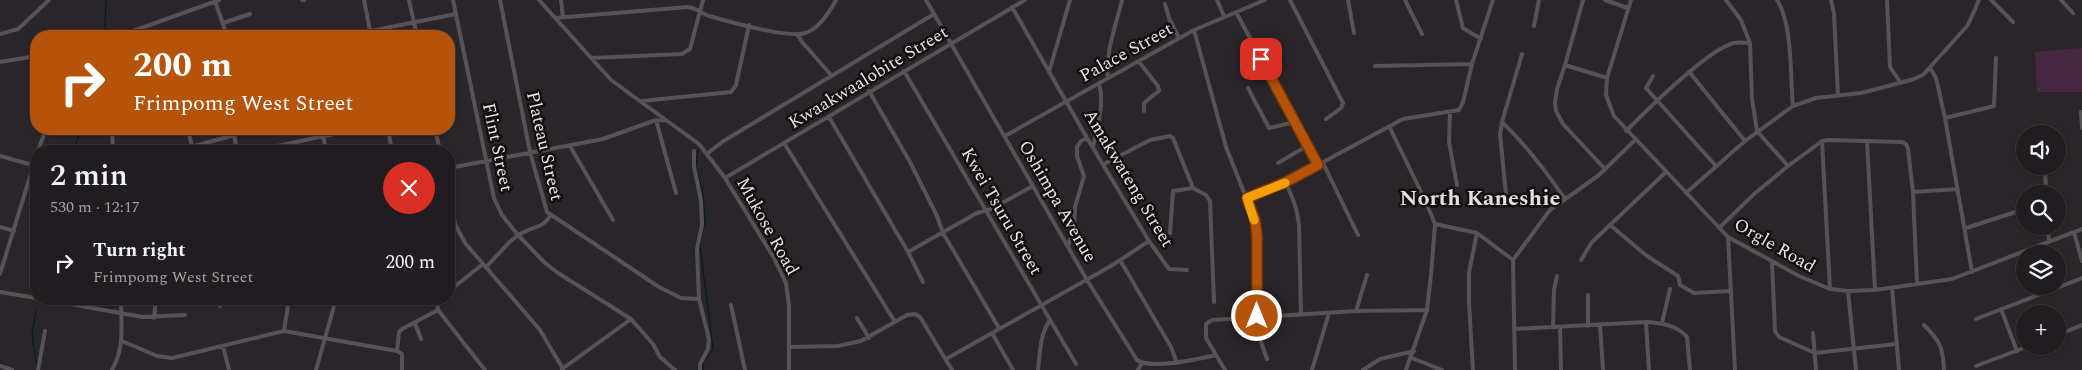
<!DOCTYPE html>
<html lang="en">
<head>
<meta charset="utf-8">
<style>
  :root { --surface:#201c1f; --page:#2d292c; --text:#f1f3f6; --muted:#a2a1a4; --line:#3d3a3d }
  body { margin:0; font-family:Spectral,serif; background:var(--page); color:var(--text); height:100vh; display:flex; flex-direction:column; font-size:19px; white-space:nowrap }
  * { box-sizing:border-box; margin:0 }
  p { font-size:16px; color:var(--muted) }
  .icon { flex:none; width:28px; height:28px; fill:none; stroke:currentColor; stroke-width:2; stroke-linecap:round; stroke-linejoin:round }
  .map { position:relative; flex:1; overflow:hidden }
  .drawer { position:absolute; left:30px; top:145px; width:425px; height:160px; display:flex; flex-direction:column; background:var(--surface); border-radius:20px; box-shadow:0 1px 4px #0004,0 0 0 1px var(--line) }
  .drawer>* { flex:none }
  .hud { position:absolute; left:30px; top:30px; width:425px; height:105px; border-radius:20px; box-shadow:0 1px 4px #0004,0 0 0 1px var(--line); background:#b45309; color:#fff; overflow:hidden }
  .controls { position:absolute; left:2016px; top:125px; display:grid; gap:10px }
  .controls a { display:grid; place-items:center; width:50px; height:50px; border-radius:50%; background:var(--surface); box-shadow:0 1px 4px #0004,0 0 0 1px var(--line); font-size:25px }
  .pin { position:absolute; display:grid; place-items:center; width:42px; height:42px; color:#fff; margin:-21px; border-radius:10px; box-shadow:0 2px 8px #0006 }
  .me { position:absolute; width:55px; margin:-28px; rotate:0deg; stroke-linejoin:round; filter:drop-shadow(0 0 4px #0008) }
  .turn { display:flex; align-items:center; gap:18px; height:105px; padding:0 20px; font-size:22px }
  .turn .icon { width:65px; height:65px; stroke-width:2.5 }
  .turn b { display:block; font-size:35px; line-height:42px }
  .round { display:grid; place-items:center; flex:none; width:52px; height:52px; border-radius:26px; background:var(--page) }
  .head { display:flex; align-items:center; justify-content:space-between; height:85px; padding:0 20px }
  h1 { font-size:30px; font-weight:600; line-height:38px }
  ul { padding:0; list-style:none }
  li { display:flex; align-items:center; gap:15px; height:65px; padding:0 20px }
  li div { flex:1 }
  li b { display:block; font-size:19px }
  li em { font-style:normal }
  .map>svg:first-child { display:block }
  .green { fill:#462940 }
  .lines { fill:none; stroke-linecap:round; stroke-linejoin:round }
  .stream { stroke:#001c21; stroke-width:1 }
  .minor { stroke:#575256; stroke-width:4 }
  .route-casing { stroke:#753606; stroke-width:12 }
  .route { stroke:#b45309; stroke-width:9 }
  .slow { stroke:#f59e0b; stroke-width:9 }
  .labels { text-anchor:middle; stroke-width:5; stroke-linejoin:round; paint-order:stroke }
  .street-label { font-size:18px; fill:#e8e5e7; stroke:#110f11 }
  .district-label { font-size:22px; font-weight:bold; fill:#e4dee2; stroke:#110f11 }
</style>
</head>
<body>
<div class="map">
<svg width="2082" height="370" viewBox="0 0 2082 370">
  <rect width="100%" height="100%" fill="#2a2529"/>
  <!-- green -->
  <path class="green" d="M2082,48V92H2037L2035,52Z"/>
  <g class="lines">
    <!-- stream -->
    <path class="stream" d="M106,0L105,25L107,36
      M698,150L696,166L703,194L705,221L700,246L713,349L703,362V370
      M74,151L81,129
      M36,271L34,279L36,285
      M36,310L32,334L37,368"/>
    <!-- minor -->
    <path class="minor" d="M302,0H304
      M364,0L371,36
      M409,0L417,36
      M453,0L494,198L502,215L518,235L544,262L558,273L631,319L653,344L660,357L675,370
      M500,0L530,152L547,212L659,287L681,298L699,299
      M539,0L611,80L699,144L725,178L774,258L786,283L789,306V370
      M561,0L563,17
      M926,0L1087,280L1137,360C1151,370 1198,359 1216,355
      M1217,0L1224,16
      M1290,0L1343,103L1341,108L1326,119
      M1348,0L1354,33
      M1405,0L1422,34
      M1456,0L1463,28L1481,39
      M1583,0L1565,65L1557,89L1555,103L1556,111L1563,124L1605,169
      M1605,0L1628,8
      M1631,0L1607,78L1606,95L1614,116L1728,237L1799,276L1830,289L1848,291L1875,290L1952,279L2082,229
      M1726,0L1741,20L1750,43L1752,99L1757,131L1788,166
      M1777,0C1793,25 1790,76 1793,106
      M1831,0L1834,13L1838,95
      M1887,0L1890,67L1900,82
      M1991,0L2013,22
      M2061,0L2073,13
      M215,1L227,36
      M1165,4L1169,18L1179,38
      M1012,7L1087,138L1149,241L1169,269L1187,270
      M1236,12L1318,165
      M555,18L688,7C696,8 701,13 709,16C727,21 788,39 805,33C819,29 829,13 836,0
      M223,23L250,14
      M1534,26L1539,0
      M1194,30L1226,147L1255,220L1257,235L1258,333L1267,359
      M0,34L18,29L49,0
      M797,34L802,42L832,76
      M119,36L219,0
      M345,36L456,14
      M591,58L682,54L690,49L703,0
      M0,62L36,56
      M1139,62L1158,86L1159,91L1144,103V111
      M1565,65L1607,78
      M1375,66L1472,64
      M1930,68L1936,78L1945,118L1972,272
      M904,71L1076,364
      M1049,72L1070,0
      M1690,73L1745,141
      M1653,76L1646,88L1715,165
      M1108,78C1105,52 1116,26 1122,0
      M1248,88L1269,128L1295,122
      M869,91L910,162L937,216L943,233L999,328
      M642,101L731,92L736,85L749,25
      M1450,112L1449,142L1457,185
      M2081,112L2082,128
      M829,117L908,252L923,282
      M1945,118L1994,106L1996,58
      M656,120L676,193
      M1502,122C1526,145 1546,171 1565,199
      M1389,126L1424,198L1435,224L1431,275L1427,310L1406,370
      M112,129L113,151
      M188,129L192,147
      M233,129L237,151
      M322,129L326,151
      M388,129L392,151
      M435,129L440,151
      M1626,131C1647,110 1708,49 1734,43C1739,42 1745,43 1750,43
      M1005,136L1194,30L1265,0
      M1822,141L1830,289
      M1867,141L1875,290
      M784,143L895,322
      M570,146L613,220
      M1093,147C1097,127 1105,104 1099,83
      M38,151L46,129
      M177,151L234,135
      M254,151L352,130
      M694,151V166L701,201L702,225L697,249L699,299L709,339L708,349L700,364V370
      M708,153L722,142L934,14
      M0,156L36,166
      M1278,163L1307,146
      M1323,163L1358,235
      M1104,164L1150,140L1170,136L1173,138L1193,188L1206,195L1210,201L1214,302
      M2045,166L2046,194
      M449,168L603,139L653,121L666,120
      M725,178L1025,0
      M1286,182L1296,208L1299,224L1301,314
      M1913,192L1958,189
      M1686,193L1745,141L1793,106L1816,98L1861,93L1911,80L1923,75L1968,25L1979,0
      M449,194L455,224L465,243L540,330L563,369
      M1247,198L1286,182L1403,119L1459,110L1463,102L1472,64L1493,0
      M1507,205L1500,134L1502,122L1522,54
      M1435,224L1477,233L1513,260
      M1610,225L1647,256L1678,276L1680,285L1694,293L1730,291
      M2048,226L2049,242
      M0,227L14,231
      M1719,228L1753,195L1788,166L1822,141L1828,140L1902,142L1906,144L1908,149L1913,192L1917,284
      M1966,228L2025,209
      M449,229L455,224
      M2074,232L2082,261
      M1170,233L1173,191L1193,188
      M1728,237L1735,370
      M1068,246L1074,227L1075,207L1084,176L1077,156V147L1081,141L1087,138
      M908,252L977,213L991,209L1033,186
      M1120,260L1171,347L1177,363
      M1581,260L1592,242L1666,172
      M1772,262L1775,331L1779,337L1815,353L1896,344
      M486,267C498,256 509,239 524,232C535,226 543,228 550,216
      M0,274L36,157
      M1892,288L1899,370
      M449,291L483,264
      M1848,291L1856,370
      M0,292L36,298
      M1588,295V326
      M43,299L142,317L185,315
      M218,299L220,306
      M731,305L745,370
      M2001,309L2017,351
      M438,310L485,370
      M438,310L437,301L440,299
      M1356,311L1367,275
      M154,318L156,299
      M857,318L869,338
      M1976,319L2082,278
      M1646,322L1649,370
      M415,323L421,339
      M1662,323L1670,289
      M1600,325L1603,370
      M1924,325C1940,341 1943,347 1944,370
      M1553,327L1554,290L1557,276
      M1560,327L1561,370
      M1514,329L1646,322C1661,323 1677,325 1687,337L1690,370
      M284,331L289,299
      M992,333L1013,370
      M1813,333L1816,370
      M2058,335L2082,325
      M122,341L157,356L172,358L284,331L397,351L402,354V370
      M223,346L229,370
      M789,347L838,346L861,341L907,315L915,314L920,317L952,370
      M397,351L399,332L402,329L438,310
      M1412,358L1442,370
      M946,359L1111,266L1149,241
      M0,366L12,370
      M1976,366L2029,346
      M562,369L631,319
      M38,370L45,331
      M112,370C125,347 121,324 121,299
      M316,370L336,299
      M1038,370C1040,353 1040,334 1050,320
      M1138,370L1142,363
      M1225,370L1206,338V324L1212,320L1356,311L1427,310
      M1312,370L1329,313
      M1363,370L1380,359L1414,351
      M1473,370L1469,303V272L1477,233
      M1515,370L1513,260L1550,210L1599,175L1636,139"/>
  </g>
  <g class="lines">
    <defs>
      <path id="route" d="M1257,316V235L1255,220L1247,198L1286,182L1318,165L1261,59"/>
    </defs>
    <!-- route casing -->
    <use href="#route" class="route-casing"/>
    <!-- route -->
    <use href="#route" class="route"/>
    <!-- slow -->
    <path class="slow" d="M1254,220L1247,198L1285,183"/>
  </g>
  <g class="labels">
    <!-- street labels -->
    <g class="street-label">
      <text transform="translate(1126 52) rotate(-29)" y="6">Palace Street</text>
      <text transform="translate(868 77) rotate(-31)" y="6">Kwaakwaalobite Street</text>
      <text transform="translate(545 146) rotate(77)" y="6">Plateau Street</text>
      <text transform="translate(498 147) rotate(78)" y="6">Flint Street</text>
      <text transform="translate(1129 178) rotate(59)" y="6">Amakwateng Street</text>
      <text transform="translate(1058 201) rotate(60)" y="6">Oshimpa Avenue</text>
      <text transform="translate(1002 211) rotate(60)" y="6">Kwei Tsuru Street</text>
      <text transform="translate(768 226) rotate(61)" y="6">Mukose Road</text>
      <text transform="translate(1775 245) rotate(30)" y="6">Orgle Road</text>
    </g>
    <!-- district labels -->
    <g class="district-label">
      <text x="1480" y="205">North Kaneshie</text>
    </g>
  </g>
</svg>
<div class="controls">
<a><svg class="icon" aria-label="sound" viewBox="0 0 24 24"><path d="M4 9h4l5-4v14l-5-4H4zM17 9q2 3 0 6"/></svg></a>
<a><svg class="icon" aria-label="search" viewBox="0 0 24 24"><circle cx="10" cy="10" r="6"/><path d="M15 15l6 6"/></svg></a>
<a><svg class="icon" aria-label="layers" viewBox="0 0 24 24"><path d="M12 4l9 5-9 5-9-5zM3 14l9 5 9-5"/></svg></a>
<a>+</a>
</div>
<div class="pin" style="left:1261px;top:59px;background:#d93025"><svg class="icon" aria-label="arrive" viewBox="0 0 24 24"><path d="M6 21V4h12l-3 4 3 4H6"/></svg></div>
<svg class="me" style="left:1257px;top:316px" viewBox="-20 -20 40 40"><circle r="17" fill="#b45309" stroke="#fff" stroke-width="3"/><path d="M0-11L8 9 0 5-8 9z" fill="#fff"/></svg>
<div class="hud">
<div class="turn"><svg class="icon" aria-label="right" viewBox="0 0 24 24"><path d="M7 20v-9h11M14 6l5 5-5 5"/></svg><div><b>200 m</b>Frimpomg West Street</div></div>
</div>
<section class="drawer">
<div class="head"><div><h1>2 min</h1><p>530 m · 12:17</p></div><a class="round" style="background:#d93025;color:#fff"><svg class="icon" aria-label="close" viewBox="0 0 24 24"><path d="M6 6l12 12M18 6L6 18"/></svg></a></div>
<ul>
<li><svg class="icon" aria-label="right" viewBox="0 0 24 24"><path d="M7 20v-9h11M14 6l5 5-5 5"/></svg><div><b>Turn right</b><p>Frimpomg West Street</p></div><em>200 m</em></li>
</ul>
</section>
</div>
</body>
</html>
